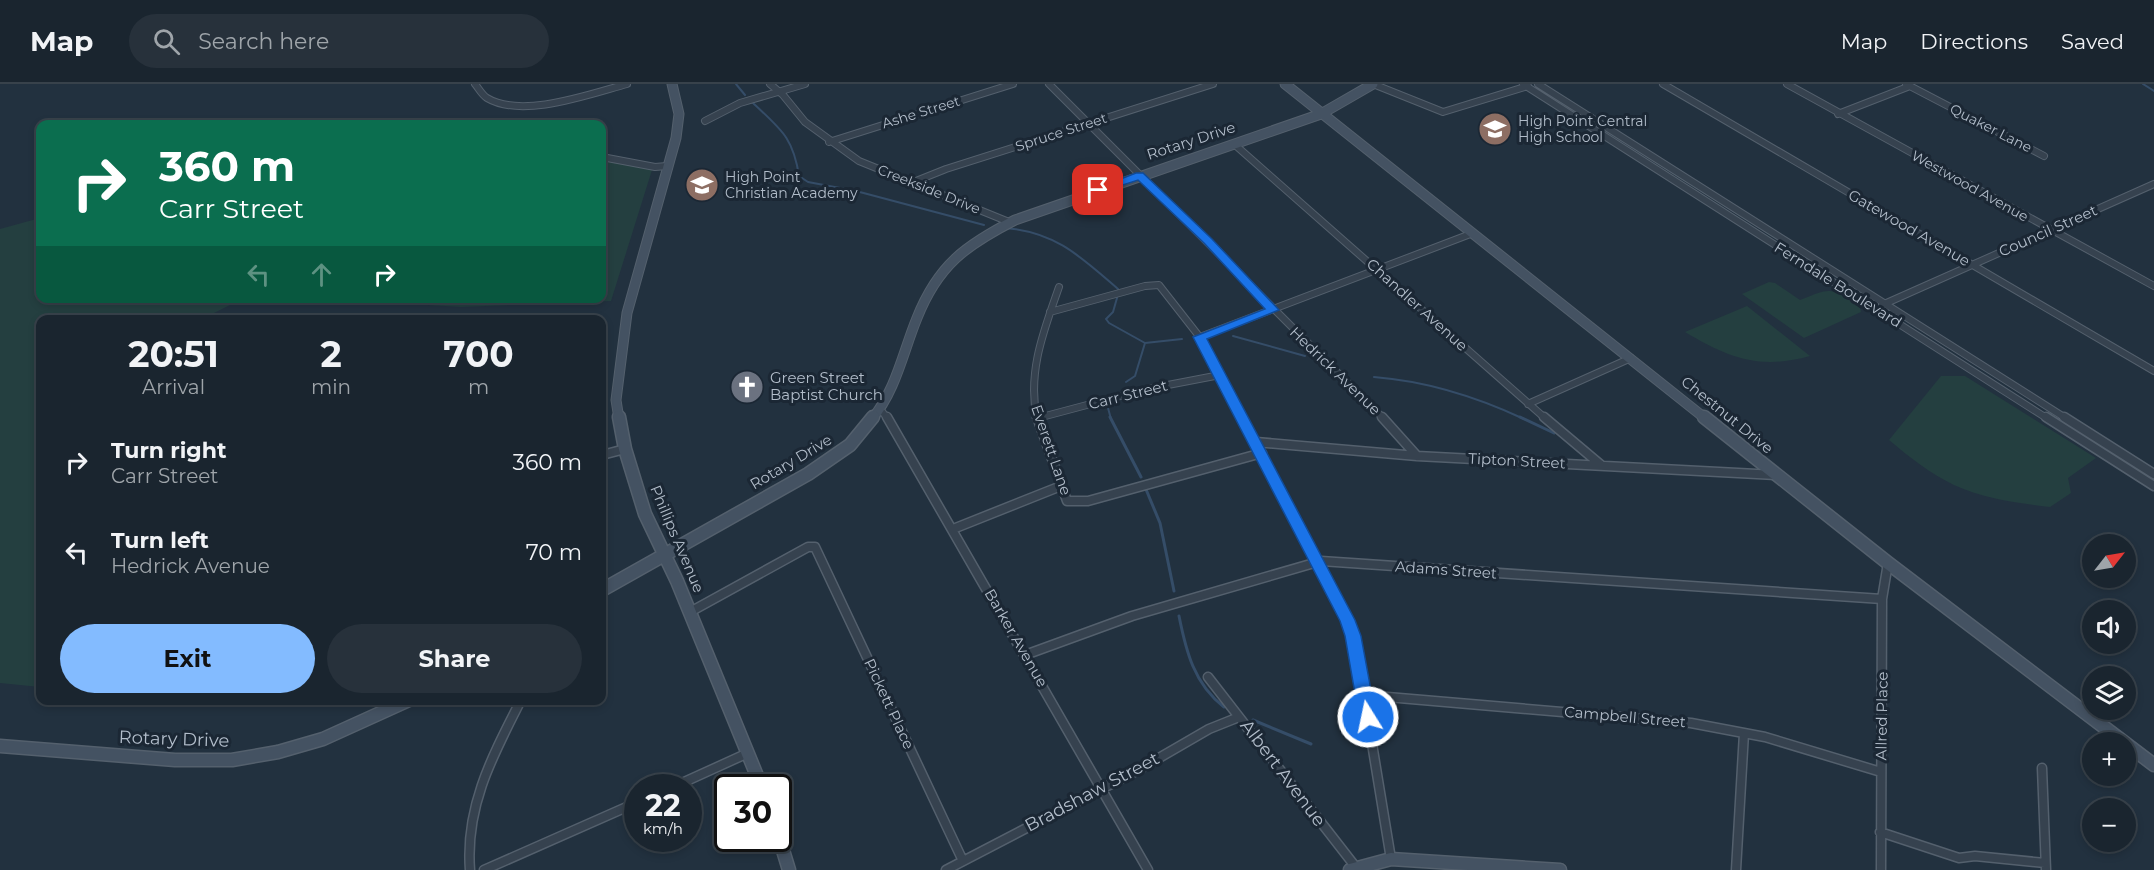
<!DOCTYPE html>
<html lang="en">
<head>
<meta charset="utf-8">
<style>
  :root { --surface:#1a252f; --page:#27313b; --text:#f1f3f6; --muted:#9fa5aa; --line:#38424b; --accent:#83bbff }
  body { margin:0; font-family:Montserrat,sans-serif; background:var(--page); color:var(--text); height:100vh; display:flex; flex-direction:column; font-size:22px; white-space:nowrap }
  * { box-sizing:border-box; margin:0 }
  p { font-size:20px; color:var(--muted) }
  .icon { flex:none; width:33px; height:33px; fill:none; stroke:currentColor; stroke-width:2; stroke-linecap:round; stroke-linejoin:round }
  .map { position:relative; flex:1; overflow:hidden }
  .sheet { position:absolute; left:36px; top:231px; width:570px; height:390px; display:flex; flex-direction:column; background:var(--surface); border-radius:12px; box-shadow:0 3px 9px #0003,0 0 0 2px var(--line) }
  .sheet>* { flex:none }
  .guide { position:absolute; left:36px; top:36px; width:570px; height:183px; border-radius:12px; box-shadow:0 3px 9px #0003,0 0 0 2px var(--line); background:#0b6e4f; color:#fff; overflow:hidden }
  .needle { width:39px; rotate:59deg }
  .tools { position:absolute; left:2082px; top:450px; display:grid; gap:12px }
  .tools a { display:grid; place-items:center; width:54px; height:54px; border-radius:50%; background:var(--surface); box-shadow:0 3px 9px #0003,0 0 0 2px var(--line); font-size:30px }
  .speed { position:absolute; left:624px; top:690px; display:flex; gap:12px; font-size:30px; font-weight:700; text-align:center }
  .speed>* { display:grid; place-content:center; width:78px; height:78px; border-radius:50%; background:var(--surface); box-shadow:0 3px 9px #0003,0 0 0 2px var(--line); line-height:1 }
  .speed small { font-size:15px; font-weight:400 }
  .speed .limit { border:3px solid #111; border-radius:9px; background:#fff; color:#111 }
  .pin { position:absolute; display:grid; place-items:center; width:51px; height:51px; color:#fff; margin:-26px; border-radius:12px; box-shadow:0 3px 9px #0006 }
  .me { position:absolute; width:66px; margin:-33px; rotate:350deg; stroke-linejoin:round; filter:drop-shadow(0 0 4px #0008) }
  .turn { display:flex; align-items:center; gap:21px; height:126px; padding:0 24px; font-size:27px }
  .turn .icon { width:78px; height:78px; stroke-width:2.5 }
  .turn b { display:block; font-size:42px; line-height:51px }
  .lanes { display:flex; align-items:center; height:57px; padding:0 24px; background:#0003; justify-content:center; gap:30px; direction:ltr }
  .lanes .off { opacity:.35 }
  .eta { display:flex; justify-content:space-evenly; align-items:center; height:102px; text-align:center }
  .eta b { font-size:36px; font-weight:700; line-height:42px }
  .button { display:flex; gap:12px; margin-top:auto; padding:12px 24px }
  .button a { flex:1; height:69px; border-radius:36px; background:var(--accent); color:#111; font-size:24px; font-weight:700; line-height:69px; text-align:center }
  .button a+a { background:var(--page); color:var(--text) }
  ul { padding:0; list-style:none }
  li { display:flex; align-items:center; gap:18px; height:90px; padding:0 24px }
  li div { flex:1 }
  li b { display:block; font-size:22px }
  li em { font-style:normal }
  header { display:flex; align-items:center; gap:36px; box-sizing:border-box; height:84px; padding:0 30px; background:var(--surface); border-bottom:2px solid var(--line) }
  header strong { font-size:28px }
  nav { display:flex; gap:33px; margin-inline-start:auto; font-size:21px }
  .search { width:420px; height:54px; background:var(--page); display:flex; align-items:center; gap:15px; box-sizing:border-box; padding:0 21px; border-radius:33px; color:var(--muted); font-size:22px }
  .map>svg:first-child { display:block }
  .green { fill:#243f40 }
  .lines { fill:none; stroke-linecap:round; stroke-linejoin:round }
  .stream-far1 { stroke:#354d68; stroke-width:2 }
  .stream { stroke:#354d68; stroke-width:3 }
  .street-far1-casing { stroke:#54606d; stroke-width:8 }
  .street-casing { stroke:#54606d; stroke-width:11 }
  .secondary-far1-casing { stroke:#54606d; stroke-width:11 }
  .secondary-casing { stroke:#54606d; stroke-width:15 }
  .street-far1 { stroke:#36424f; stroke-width:6 }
  .street { stroke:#36424f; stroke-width:8 }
  .secondary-far1 { stroke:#445262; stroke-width:9 }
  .secondary { stroke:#445262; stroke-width:12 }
  .route { fill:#1a73e8; stroke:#114b97; stroke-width:1.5 }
  .labels { text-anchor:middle; stroke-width:6; stroke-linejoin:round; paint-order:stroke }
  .far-street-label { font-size:14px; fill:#b2bdca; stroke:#1b2734 }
  .far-poi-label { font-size:14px; fill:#b2bdca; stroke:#1b2734; text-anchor:start }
  .street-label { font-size:15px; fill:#b2bdca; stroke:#1b2734 }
  .poi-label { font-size:15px; fill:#b2bdca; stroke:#1b2734; text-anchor:start }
  .near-street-label { font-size:18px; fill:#b2bdca; stroke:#1b2734 }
</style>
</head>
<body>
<header>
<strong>Map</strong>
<div class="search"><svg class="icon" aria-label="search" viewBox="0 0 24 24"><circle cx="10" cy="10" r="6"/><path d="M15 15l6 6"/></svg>Search here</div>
<nav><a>Map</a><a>Directions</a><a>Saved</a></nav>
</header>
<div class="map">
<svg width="2154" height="786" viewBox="0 0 2154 786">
  <rect width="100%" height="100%" fill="#22313f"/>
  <!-- green -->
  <path class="green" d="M602,69L648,80L652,86L611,217L461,223L330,215L602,214Z
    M40,134V214L242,215L202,235L40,236V603L0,599V145Z
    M1769,198L1775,199L1800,216C1834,202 1830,204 1860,223L1861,228L1804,254L1742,210Z
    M1747,222L1810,272C1759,286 1729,274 1685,248Z
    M1941,292H1965L2096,374L2068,394L2071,409L2050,423C2018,419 1984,415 1954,401C1931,390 1909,373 1889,356Z"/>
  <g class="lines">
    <!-- stream-far1 -->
    <path class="stream-far1" d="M736,0L745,11
      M2143,0L2154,7
      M752,18C780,45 793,52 799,92L808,98L856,107L984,141
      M1005,144C1056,148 1081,173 1118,205
      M1117,214L1113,228L1106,235L1109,239L1145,259L1182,255
      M1233,252L1305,272
      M1374,293C1425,297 1477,313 1524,335
      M1126,298L1135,292L1145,259
      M1108,324L1111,335"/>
    <!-- stream -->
    <path class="stream" d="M1110,333L1141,393
      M1520,333L1554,349
      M1145,403L1160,439L1174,507
      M1179,532C1186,567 1194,600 1224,623
      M1253,636L1311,660"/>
    <defs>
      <path id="street-far1" d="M475,0C479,5 482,11 487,14C522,35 590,10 627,0
        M770,0L783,11L805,38L859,77L1009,138
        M1049,0L1384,335
        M1373,0L1443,28L1528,2
        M1523,0L2048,335
        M1538,0L2067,335
        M1663,0L2154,287
        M1787,0L2154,202
        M1906,0L2044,72
        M1838,30L1910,2
        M705,37L740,19L805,0
        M829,58L1013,0
        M1234,60L1546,335
        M602,73L655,83L667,82
        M911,99L946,85L1213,0
        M1882,221L2154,100
        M1050,228L1145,202L1159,201L1202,256L1243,335
        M1200,253L1473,149
        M1528,320L1631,274
        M880,325L888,335
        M1038,334L1147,305L1220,291
        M1037,335C1027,288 1044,246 1059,203"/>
      <path id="street" d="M887,333L1148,786
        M1037,333L1067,417H1088L1262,369
        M1242,333L1348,536L1364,611L1391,775
        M1382,333L1417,372
        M1544,333L1601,381
        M2046,333L2154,402
        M2064,333L2154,390
        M1038,334L1041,333
        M1256,358L1417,372L1776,391
        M602,371L625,365
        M953,445L1061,402
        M690,528L808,463H815L963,777
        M1025,571L1132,532L1321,477L1882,515
        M1208,593L1358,786
        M1364,611L1691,639L1765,653L1881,688
        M2042,684L2046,786
        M671,704L748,669
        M1880,748L1959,774L1975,772L2045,779
        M470,786C465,722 493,671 521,616
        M484,786L638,718
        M946,786L1140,685L1209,645L1239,633
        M1736,786L1744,649
        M1881,786L1882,515L1888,479"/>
      <path id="secondary-far1" d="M1285,0L1706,335
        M619,335L616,316L627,229L676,54L679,30L672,0
        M872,335C896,306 903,268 917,234C938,181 966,161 1015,136L1321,30L1373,0"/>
      <path id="secondary" d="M619,333L625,365L645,430L677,497L762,704
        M1704,333L1888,479L2154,681
        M602,506L808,390L850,361L873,333
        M0,662L175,676H232L278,668L323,655L409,616
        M778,750L789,786
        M1350,786L1391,775L1560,786"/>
    </defs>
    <!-- street-far1 casing -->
    <use href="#street-far1" class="street-far1-casing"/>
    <!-- street casing -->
    <use href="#street" class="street-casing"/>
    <!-- secondary-far1 casing -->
    <use href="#secondary-far1" class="secondary-far1-casing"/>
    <!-- secondary casing -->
    <use href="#secondary" class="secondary-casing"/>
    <!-- street-far1 -->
    <use href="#street-far1" class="street-far1"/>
    <!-- street -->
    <use href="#street" class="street"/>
    <!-- secondary-far1 -->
    <use href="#secondary-far1" class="secondary-far1"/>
    <!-- secondary -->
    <use href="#secondary" class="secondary"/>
  </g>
  <!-- route -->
  <path class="route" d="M1136,89H1143L1212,155L1279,226L1207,255L1355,536L1361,552L1376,633L1373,638H1362L1359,633L1345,552L1340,537L1193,253L1265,225L1204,159L1138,96L1098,109L1092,106Z"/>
  <!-- icons -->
  <defs>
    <symbol id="school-disc" viewBox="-11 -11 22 22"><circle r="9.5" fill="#8d6e63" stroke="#1b2734"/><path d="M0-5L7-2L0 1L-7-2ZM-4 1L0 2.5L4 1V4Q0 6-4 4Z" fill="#fff"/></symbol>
    <symbol id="church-disc" viewBox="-11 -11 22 22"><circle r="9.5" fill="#6b7280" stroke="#1b2734"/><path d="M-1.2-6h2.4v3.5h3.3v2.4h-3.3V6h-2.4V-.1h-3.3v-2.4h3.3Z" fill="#fff"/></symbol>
  </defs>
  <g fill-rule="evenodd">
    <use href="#school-disc" x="1476" y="26" width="38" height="38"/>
    <use href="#school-disc" x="683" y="82" width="38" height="38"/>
    <use href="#church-disc" x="728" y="284" width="38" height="38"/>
  </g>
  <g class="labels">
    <!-- far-street labels -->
    <g class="far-street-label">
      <text transform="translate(921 28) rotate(-17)" y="5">Ashe Street</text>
      <text transform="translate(1991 44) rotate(27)" y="5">Quaker Lane</text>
      <text transform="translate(1061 48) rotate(-18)" y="5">Spruce Street</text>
      <text transform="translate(1970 102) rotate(29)" y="5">Westwood Avenue</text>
      <text transform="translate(929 105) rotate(22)" y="5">Creekside Drive</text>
    </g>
    <!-- far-poi labels -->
    <g class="far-poi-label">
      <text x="1518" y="42">High Point Central<tspan x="1518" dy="16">High School</tspan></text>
      <text x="725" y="98">High Point<tspan x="725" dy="16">Christian Academy</tspan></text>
    </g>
    <!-- street labels -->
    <g class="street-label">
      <text transform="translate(1191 57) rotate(-18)" y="5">Rotary Drive</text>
      <text transform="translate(1909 144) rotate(30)" y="5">Gatewood Avenue</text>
      <text transform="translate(2048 147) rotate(-24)" y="5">Council Street</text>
      <text transform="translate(1838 201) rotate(32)" y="5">Ferndale Boulevard</text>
      <text transform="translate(1417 221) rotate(42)" y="5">Chandler Avenue</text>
      <text transform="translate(1335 287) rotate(44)" y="5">Hedrick Avenue</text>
      <text transform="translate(1128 311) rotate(-14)" y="5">Carr Street</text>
      <text transform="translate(1727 331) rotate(39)" y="5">Chestnut Drive</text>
      <text transform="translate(1051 366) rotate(71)" y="5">Everett Lane</text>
      <text transform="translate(1517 377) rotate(3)" y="5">Tipton Street</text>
      <text transform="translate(791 378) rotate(-31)" y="5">Rotary Drive</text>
      <text transform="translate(677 455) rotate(67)" y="5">Phillips Avenue</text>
      <text transform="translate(1446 486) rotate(4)" y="5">Adams Street</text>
      <text transform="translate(1016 554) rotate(60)" y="5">Barker Avenue</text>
      <text transform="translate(889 620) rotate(65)" y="5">Pickett Place</text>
      <text transform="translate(1882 632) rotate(-89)" y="5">Allred Place</text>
      <text transform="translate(1625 633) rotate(5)" y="5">Campbell Street</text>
    </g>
    <!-- poi labels -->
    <g class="poi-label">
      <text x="770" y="299">Green Street<tspan x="770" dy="17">Baptist Church</tspan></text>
    </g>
    <!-- near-street labels -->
    <g class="near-street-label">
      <text transform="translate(174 655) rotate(2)" y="6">Rotary Drive</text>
      <text transform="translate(1283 689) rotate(53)" y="6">Albert Avenue</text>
      <text transform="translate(1092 708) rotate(-28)" y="6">Bradshaw Street</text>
    </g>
  </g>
</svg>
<div class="tools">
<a><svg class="needle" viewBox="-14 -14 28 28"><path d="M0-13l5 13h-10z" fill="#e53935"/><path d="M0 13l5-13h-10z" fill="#9fa5aa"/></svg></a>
<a><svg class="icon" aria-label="sound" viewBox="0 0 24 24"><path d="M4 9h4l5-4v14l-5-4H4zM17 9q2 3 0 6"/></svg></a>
<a><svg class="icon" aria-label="layers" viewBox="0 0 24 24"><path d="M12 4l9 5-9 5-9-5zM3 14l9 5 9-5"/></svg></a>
<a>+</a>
<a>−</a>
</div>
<div class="speed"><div>22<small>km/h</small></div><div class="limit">30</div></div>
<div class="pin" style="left:1098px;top:106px;background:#d93025"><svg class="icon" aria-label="arrive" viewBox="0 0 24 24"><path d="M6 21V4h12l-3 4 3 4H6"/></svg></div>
<svg class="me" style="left:1368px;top:633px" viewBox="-20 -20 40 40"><circle r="17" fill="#1a73e8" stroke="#fff" stroke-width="3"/><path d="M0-11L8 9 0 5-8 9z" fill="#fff"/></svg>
<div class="guide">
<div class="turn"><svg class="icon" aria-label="right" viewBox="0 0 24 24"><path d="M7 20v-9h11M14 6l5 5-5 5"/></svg><div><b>360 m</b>Carr Street</div></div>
<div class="lanes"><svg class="icon off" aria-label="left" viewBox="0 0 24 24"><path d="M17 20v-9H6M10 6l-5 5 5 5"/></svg><svg class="icon off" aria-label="ahead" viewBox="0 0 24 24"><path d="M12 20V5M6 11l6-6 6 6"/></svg><svg class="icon" aria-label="right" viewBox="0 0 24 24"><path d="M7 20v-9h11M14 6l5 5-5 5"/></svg></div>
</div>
<section class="sheet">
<div class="eta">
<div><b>20:51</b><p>Arrival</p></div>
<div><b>2</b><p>min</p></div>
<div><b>700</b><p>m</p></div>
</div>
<ul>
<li><svg class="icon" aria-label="right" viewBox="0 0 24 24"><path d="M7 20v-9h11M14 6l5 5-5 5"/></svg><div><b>Turn right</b><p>Carr Street</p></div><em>360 m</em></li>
<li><svg class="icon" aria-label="left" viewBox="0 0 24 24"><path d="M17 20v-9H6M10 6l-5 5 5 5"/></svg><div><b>Turn left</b><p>Hedrick Avenue</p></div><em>70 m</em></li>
</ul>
<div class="button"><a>Exit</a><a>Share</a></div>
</section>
</div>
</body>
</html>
